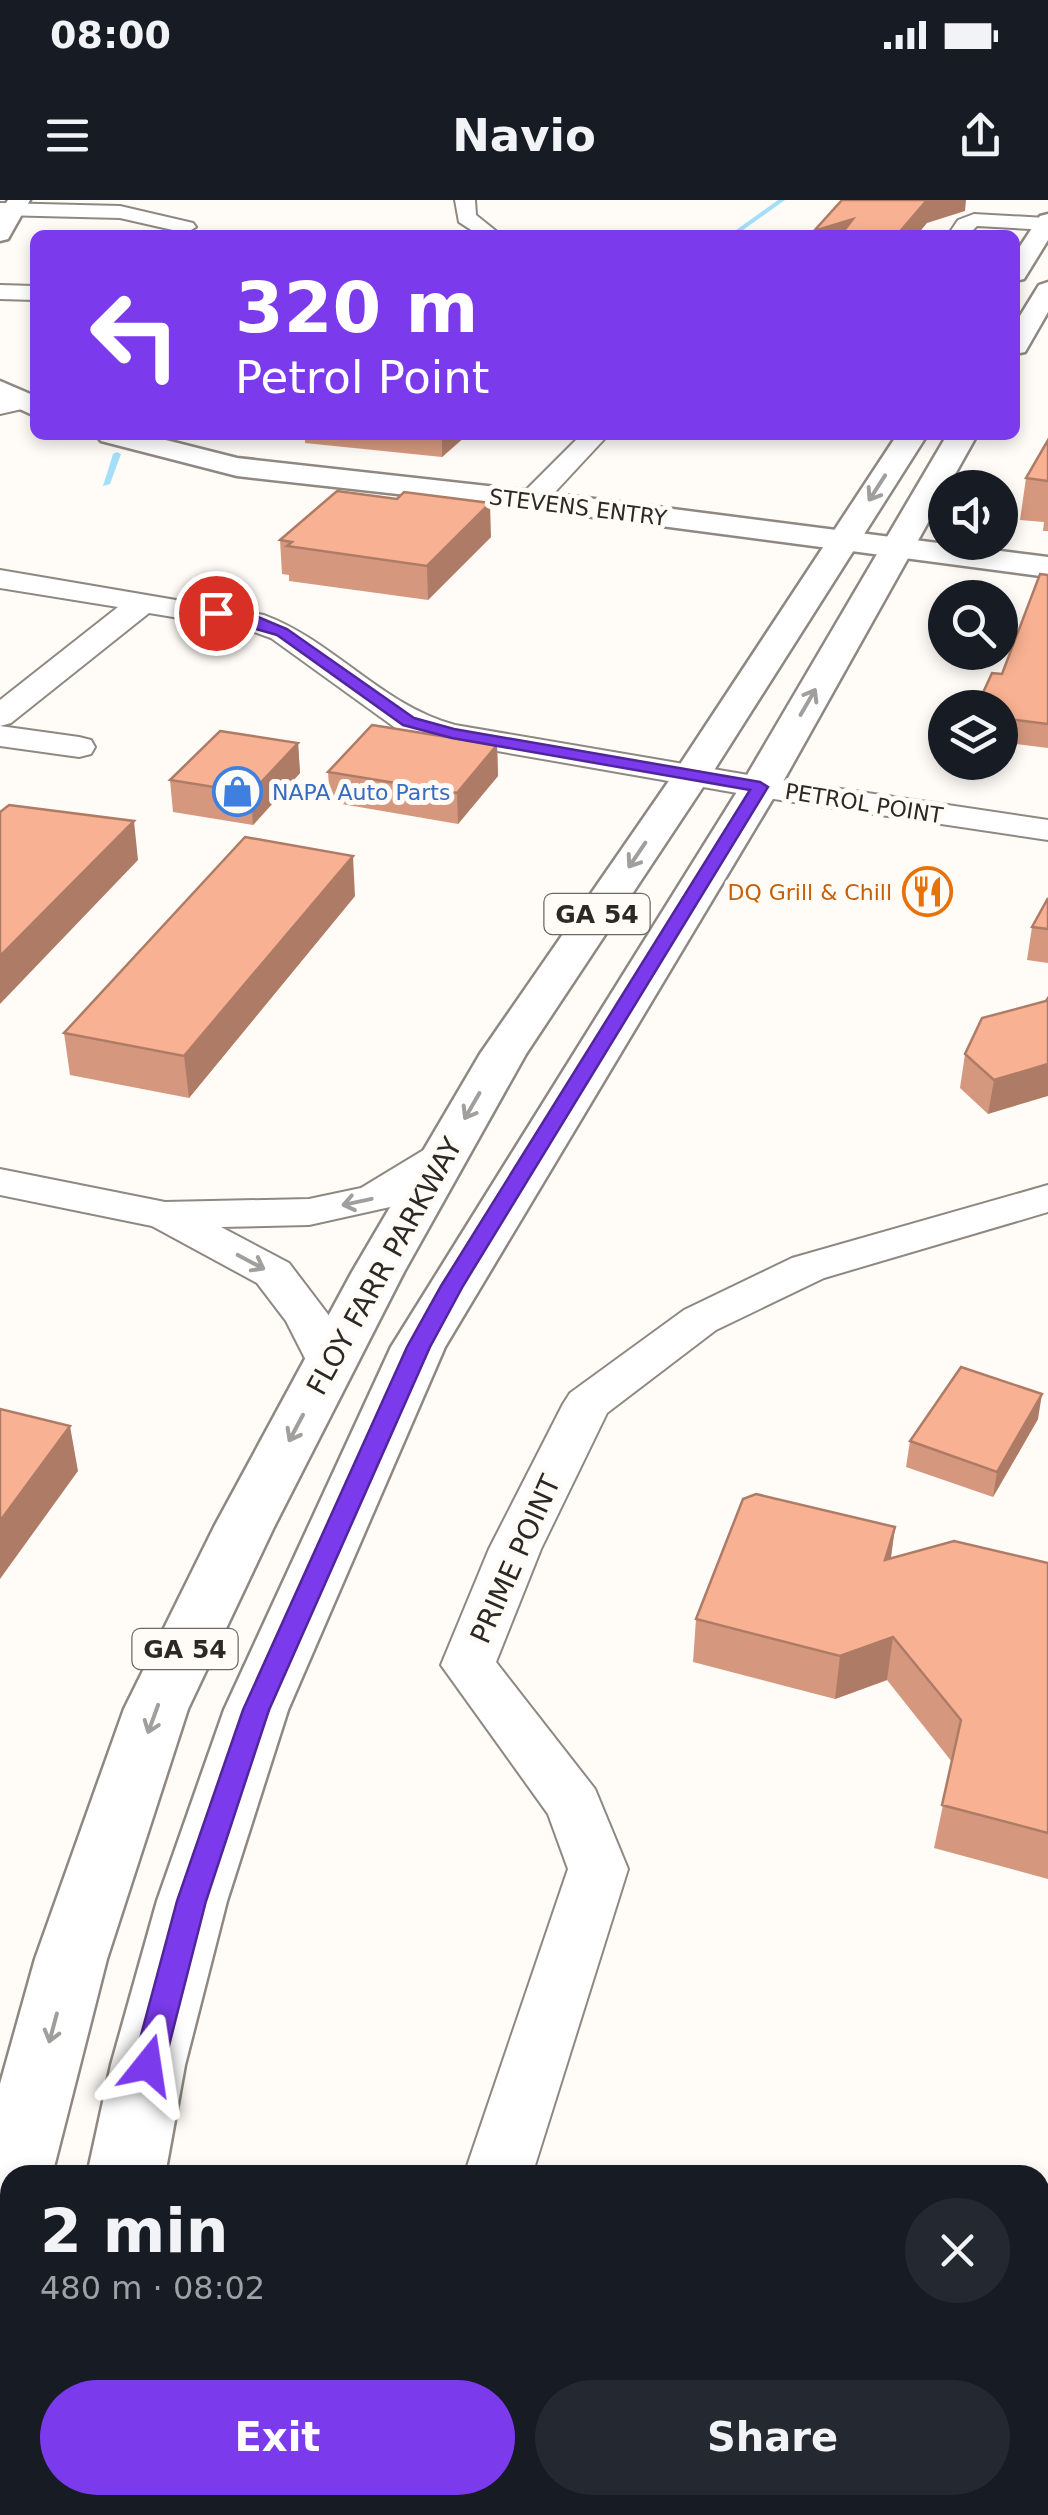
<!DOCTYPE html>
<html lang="en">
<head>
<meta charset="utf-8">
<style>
  :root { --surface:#171b24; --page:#242831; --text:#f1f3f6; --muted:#9ea1a6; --accent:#7c3aed }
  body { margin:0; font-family:"DejaVu Sans",sans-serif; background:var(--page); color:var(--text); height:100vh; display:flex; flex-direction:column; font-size:38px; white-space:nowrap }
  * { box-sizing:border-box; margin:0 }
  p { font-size:32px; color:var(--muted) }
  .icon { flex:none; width:55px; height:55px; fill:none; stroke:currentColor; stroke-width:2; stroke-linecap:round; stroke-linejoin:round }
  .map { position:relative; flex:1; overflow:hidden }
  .panel { position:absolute; left:0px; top:1965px; width:1050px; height:350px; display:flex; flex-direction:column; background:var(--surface); border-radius:30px 30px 0 0; box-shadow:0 5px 15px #0003 }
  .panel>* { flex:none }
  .top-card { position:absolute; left:30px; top:30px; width:990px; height:210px; border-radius:15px; box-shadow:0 5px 15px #0003; background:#7c3aed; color:#fff; overflow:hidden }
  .tools { position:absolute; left:928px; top:270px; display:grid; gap:20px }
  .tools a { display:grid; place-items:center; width:90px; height:90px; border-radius:50%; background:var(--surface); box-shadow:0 5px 15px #0003; font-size:50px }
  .pin { position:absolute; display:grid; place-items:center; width:85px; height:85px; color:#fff; margin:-42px; border:5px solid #fff; border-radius:50%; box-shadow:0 2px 10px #0007 }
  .me { position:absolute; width:110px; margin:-55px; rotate:15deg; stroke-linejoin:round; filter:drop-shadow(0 0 8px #0008) }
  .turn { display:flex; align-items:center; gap:35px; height:210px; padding:0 40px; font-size:45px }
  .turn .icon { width:130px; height:130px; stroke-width:2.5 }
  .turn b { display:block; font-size:70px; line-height:85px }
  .round { display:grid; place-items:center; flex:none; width:105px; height:105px; border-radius:52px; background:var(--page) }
  .summary { display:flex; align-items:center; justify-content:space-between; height:170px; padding:0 40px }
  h1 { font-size:60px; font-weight:700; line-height:75px }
  .cta { display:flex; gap:20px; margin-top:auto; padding:20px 40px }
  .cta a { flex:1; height:115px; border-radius:60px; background:var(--accent); color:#fff; font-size:40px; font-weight:700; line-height:115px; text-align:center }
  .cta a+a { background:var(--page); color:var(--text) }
  .status { display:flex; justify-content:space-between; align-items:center; height:70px; padding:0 50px; background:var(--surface); direction:ltr }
  .status svg { height:28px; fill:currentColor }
  header { display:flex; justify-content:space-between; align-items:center; height:130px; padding:0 40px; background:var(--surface); font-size:45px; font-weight:700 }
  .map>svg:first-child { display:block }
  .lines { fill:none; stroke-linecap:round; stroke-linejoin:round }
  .stream { fill:#a4dff9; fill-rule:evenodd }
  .street-casing { stroke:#8f8882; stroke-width:4 }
  .secondary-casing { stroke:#8f8882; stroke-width:5 }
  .primary-casing { stroke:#8f8882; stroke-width:5 }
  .street { fill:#fff; fill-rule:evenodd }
  .secondary { fill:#fff; fill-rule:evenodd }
  .primary { fill:#fff; fill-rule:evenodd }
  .wall { fill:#d5987e }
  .shaded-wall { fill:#ae7c66 }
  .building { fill:#f8b192; stroke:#ae7c66; stroke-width:2.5 }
  .oneway { stroke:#a09f9d }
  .route { fill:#7c3aed; stroke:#51269a; stroke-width:2.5 }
  .labels { text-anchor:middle; stroke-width:10; stroke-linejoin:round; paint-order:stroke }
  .far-street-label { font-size:22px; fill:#2b2926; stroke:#fffbf7 }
  .far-shop-label { font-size:22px; fill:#366cbe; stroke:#fffbf7; text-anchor:start }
  .far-food-label { font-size:22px; fill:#c56008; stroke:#fffbf7; text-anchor:end }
  .shield { fill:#fffbf7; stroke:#6b6865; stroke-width:2.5 }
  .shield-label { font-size:25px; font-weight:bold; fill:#2b2926 }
  .street-label { font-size:28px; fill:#2b2926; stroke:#fffbf7 }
</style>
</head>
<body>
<div class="status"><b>08:00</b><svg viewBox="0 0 49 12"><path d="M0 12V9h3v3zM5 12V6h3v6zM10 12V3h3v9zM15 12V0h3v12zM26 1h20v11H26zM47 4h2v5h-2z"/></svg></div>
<header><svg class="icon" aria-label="menu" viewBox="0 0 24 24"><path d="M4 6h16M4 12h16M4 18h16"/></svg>Navio<svg class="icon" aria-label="share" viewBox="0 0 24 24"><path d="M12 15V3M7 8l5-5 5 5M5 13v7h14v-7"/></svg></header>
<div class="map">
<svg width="1048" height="2315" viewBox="0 0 1048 2315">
  <rect width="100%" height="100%" fill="#fffbf7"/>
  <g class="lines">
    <!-- stream -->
    <path class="stream" d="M778,0H785L736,35H729Z
      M117,252L121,254L110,284L103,286L113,254Z"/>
    <defs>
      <path id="street" d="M455,0H475L476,15L501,35H479L459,22Z
        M0,3L120,6L193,23L196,27L186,33L120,18L0,15Z
        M974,14L1046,18L1048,30L977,26L968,35H948L958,20Z
        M0,85L35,86V100L0,99Z
        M22,195L31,197L34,202L31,207L0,214V200Z
        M581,235H608L542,306H522L519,300L522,294Z
        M0,370L264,415C334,441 381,505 455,525L760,577L1048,620V640L760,597L440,541L397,529L271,438L246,429L149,413L11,523L0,526V500L118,407L0,388Z
        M0,526L79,537L91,540L95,547L91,554L79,557L0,546Z
        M442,944L457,948L463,957L457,966L390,1007L309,1025L221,1027L289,1063L330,1117L354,1163L347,1174L330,1178L313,1174L286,1121L257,1083L152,1026L0,995V969L165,1002L309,999L361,988L427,948Z
        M1048,985V1012L824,1078L716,1130L607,1213L541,1349L496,1462L595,1589L628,1669L532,1975H464L568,1669L548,1614L441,1465L489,1349L563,1204L570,1193L684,1110L792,1058Z
        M395,2305H469L468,2315H392Z"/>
      <path id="secondary" d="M8,0H30L8,39L0,41V13Z
        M0,181L35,196V216L0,200Z
        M96,235H146L237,258L532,291L1048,357V377L532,309L237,276L101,241Z"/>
      <path id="primary" d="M1048,14V40L1024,79L1015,81V54L1040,16Z
        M1048,82V112L1025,152L1015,154V124L1039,85Z
        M897,235H927L711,575L526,854L404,1072L274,1327L188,1509L107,1759L52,1975H10V2058L0,2062V1884L35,1759L124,1509L214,1327L352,1072L480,854L673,575Z
        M947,235H977L780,587L445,1147L288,1510L227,1701L185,1865L165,1975H87L111,1865L157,1701L224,1510L391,1147L740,587Z
        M34,2305H120V2315H32Z"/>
    </defs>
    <!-- street casing -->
    <use href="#street" class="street-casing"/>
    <!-- secondary casing -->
    <use href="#secondary" class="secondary-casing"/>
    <!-- primary casing -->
    <use href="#primary" class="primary-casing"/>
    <!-- street -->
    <use href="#street" class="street"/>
    <!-- secondary -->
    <use href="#secondary" class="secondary"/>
    <!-- primary -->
    <use href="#primary" class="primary"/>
  </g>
  <!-- wall -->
  <path class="wall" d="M278,235H467L442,257L305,243V238Z
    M1048,240V331H1043L1044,322L1020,320L1026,278Z
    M491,337L428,400L289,381V375L282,374L280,340Z
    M1048,375V548L1000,542L1002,474Z
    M298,543L300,573L253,625L173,612L170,580Z
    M497,545L498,576L458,624L330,602L328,572Z
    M355,696L189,898L70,875L64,833Z
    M1048,698V763L1027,760L1032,727Z
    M1046,801L988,914L960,888L965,854Z
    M1038,1219L993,1297L906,1267L910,1241Z
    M895,1327L891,1358L1048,1363V1679L934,1648L952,1562L887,1480L835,1499L693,1462L696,1419Z"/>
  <!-- shaded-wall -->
  <path class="shaded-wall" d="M927,0H966L965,11L927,23L917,35H897Z
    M853,19L843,32V35H814V31Z
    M442,235H467L442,257Z
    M490,303L491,337L428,400L427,366Z
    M298,543L300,573L253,625L251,593Z
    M497,545L498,576L458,624L457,593Z
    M134,621L138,660L0,804V756Z
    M353,656L355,696L189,898L184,856Z
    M1048,864V896L988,914L994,880Z
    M1042,1194L1038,1219L993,1297L997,1272Z
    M70,1226L78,1271L0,1379V1321Z
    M895,1327L889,1370L885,1360Z
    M893,1437L887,1480L835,1499L840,1456Z"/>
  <!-- building -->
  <path class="building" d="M842,0H927L897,35L843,32L853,19L814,31Z
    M1048,240V281L1026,278Z
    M337,291L397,299L404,292L490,303L427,366L287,346L292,342L280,340Z
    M1040,374L1048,375V524L1000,518V508H976L992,473L1002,474Z
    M372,525L497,545L457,593L328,572Z
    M220,531L298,543L251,593L170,580Z
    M9,605L134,621L0,756V612Z
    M245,637L353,656L184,856L64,833Z
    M1048,698V729L1032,727Z
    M1048,798V864L994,880L965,854L982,818L1046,801Z
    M961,1167L1042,1194L997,1272L910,1241Z
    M0,1209L70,1226L0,1321Z
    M756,1294L895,1327L885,1360L954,1341L1048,1363V1633L942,1605L961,1520L893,1437L840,1456L696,1419L743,1299Z"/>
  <!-- one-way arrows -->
  <defs><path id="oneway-shaft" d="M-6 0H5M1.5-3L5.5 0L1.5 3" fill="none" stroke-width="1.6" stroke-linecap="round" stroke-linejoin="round" transform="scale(2.5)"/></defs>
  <g class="oneway">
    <use href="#oneway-shaft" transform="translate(877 288) rotate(123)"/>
    <use href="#oneway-shaft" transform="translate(808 502) rotate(-60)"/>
    <use href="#oneway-shaft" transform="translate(637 655) rotate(124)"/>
    <use href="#oneway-shaft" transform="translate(472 906) rotate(120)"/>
    <use href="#oneway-shaft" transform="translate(357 1002) rotate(168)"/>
    <use href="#oneway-shaft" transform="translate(251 1062) rotate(28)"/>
    <use href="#oneway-shaft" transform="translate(296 1228) rotate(118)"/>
    <use href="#oneway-shaft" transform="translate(153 1519) rotate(110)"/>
    <use href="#oneway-shaft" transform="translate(53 1828) rotate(105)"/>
  </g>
  <!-- route -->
  <path class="route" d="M216,409L258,417L287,429L414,518L454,529L760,582L768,587L463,1086L430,1147L269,1510L206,1701L164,1865L159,1875L148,1878L137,1875L133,1865L177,1701L243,1510L407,1147L441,1086L750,590L452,538L403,525L277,435L211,416L209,413Z"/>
  <!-- icons -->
  <defs>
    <symbol id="shop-ring" viewBox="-11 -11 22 22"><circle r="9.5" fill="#fffbf7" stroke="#3f7fe0" stroke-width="1.5"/><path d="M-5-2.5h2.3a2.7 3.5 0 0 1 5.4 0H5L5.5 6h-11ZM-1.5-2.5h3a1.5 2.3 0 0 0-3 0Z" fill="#3f7fe0"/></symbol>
    <symbol id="restaurant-ring" viewBox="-11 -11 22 22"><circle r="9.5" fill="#fffbf7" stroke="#e8710a" stroke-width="1.5"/><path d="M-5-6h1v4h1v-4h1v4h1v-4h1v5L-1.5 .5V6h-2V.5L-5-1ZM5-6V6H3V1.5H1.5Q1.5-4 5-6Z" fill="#e8710a"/></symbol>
  </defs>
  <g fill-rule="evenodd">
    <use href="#shop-ring" x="210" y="564" width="55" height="55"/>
    <use href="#restaurant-ring" x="900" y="664" width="55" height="55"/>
  </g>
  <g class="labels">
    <!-- far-street labels -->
    <g class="far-street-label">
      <text transform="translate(578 307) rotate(7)" y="8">STEVENS ENTRY</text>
      <text transform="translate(864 603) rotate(9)" y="8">PETROL POINT</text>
    </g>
    <!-- far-shop labels -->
    <g class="far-shop-label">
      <text x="272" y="600">NAPA Auto Parts</text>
    </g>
    <!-- far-food labels -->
    <g class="far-food-label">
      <text x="892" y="700">DQ Grill &amp; Chill</text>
    </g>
    <!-- shield labels -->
    <g class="shield">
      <rect x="544.5" y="694" width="105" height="40" rx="8"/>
      <rect x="132.5" y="1429" width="105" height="40" rx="8"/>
    </g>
    <g class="shield-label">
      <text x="597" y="723">GA 54</text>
      <text x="185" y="1458">GA 54</text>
    </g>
    <!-- street labels -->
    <g class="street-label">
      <text transform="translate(384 1066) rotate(-61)" y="10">FLOY FARR PARKWAY</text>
      <text transform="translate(515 1359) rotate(-66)" y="10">PRIME POINT</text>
    </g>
  </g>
</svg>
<div class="tools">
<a><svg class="icon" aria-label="sound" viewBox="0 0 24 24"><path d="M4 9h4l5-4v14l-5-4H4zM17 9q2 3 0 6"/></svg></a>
<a><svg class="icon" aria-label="search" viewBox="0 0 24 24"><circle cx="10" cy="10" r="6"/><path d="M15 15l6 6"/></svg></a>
<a><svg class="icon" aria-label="layers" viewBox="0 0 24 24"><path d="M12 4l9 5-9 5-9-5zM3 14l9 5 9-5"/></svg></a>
</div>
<div class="pin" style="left:216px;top:413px;background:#d93025"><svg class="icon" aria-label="arrive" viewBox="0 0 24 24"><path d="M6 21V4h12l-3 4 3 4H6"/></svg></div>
<svg class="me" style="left:148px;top:1865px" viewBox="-20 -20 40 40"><path d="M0-17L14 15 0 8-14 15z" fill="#7c3aed" stroke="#fff" stroke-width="4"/></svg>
<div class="top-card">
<div class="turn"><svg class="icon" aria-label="left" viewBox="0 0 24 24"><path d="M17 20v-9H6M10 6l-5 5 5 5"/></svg><div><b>320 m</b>Petrol Point</div></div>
</div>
<section class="panel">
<div class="summary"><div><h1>2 min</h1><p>480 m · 08:02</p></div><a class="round"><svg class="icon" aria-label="close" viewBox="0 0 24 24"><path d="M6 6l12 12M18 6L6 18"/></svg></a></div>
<div class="cta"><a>Exit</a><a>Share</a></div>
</section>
</div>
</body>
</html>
